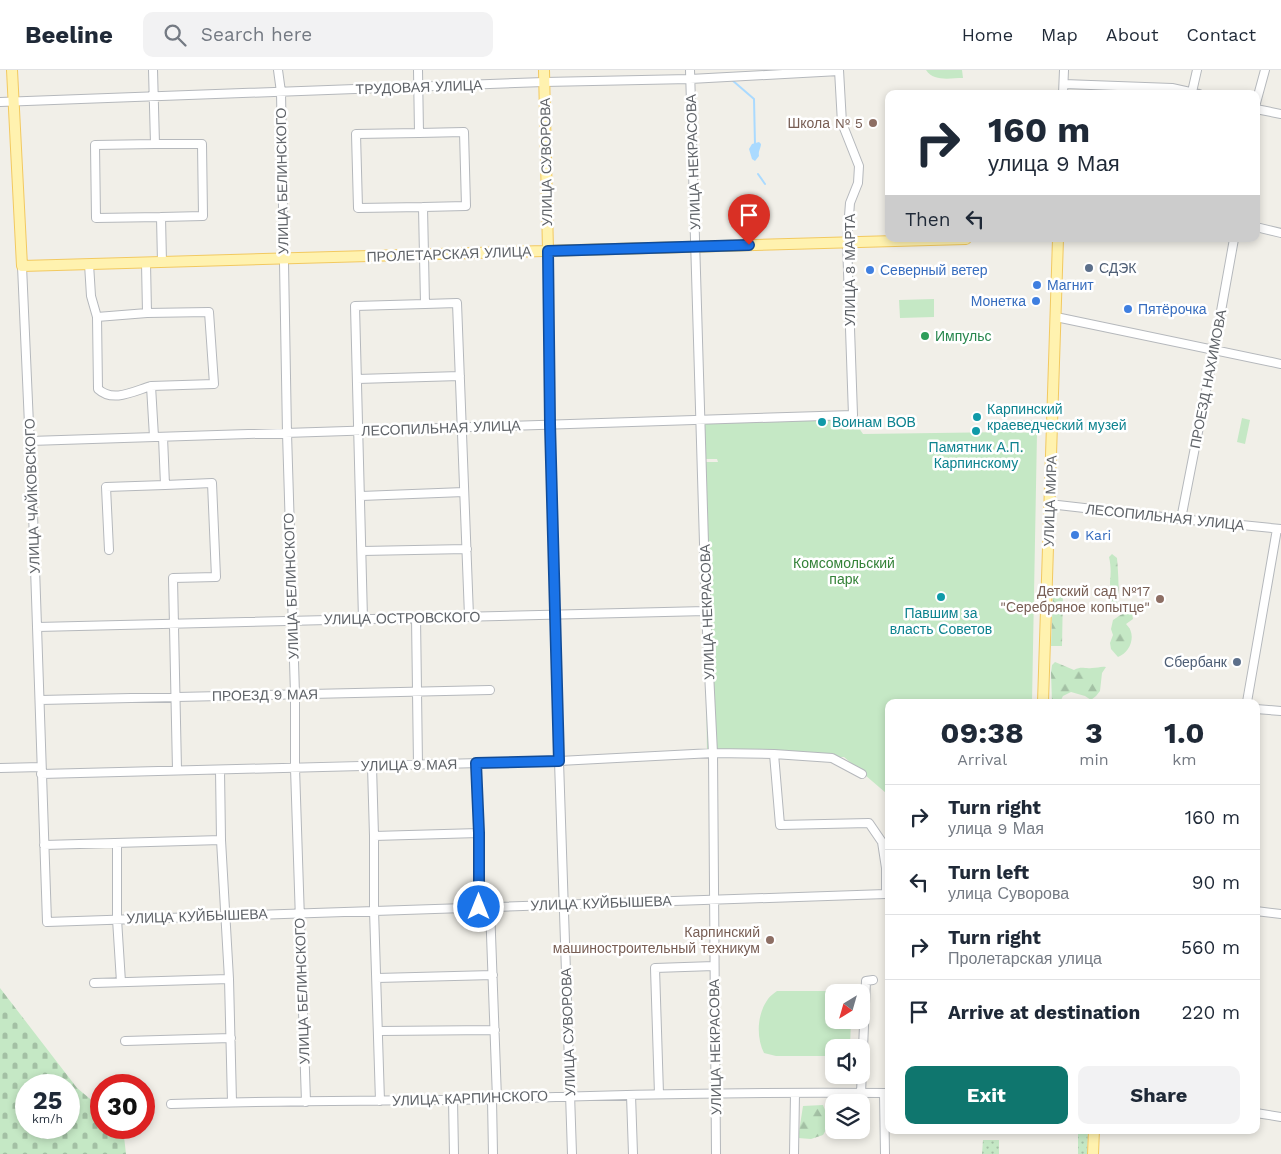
<!DOCTYPE html>
<html lang="en">
<head>
<meta charset="utf-8">
<style>
  :root { --surface:#fff; --page:#f2f2f3; --text:#1f2937; --muted:#747a83; --line:#e0e1e3; --accent:#0f766e }
  body { margin:0; font-family:"Work Sans",sans-serif; background:var(--page); color:var(--text); height:100vh; display:flex; flex-direction:column; font-size:19px; white-space:nowrap }
  * { box-sizing:border-box; margin:0 }
  p { font-size:16px; color:var(--muted) }
  .icon { flex:none; width:28px; height:28px; fill:none; stroke:currentColor; stroke-width:2; stroke-linecap:round; stroke-linejoin:round }
  .map { position:relative; flex:1; overflow:hidden }
  .side { position:absolute; left:885px; top:629px; width:375px; height:435px; display:flex; flex-direction:column; background:var(--surface); border-radius:10px; box-shadow:0 2px 8px #0003 }
  .side>* { flex:none }
  .banner { position:absolute; left:885px; top:20px; width:375px; height:152px; border-radius:10px; box-shadow:0 2px 8px #0003; background:#fff; color:var(--text); overflow:hidden }
  .needle { width:32px; rotate:217deg }
  .controls { position:absolute; left:825px; top:914px; display:grid; gap:10px }
  .controls a { display:grid; place-items:center; width:45px; height:45px; border-radius:10px; background:var(--surface); box-shadow:0 2px 8px #0003; font-size:25px }
  .speed { position:absolute; left:15px; top:1004px; display:flex; gap:10px; font-size:25px; font-weight:700; text-align:center }
  .speed>* { display:grid; place-content:center; width:65px; height:65px; border-radius:50%; background:var(--surface); box-shadow:0 2px 8px #0003; line-height:1 }
  .speed small { font-size:12px; font-weight:400 }
  .speed .limit { border:8px solid #d22; background:#fff; color:#111 }
  .pin { position:absolute; display:grid; place-items:center; width:42px; height:42px; color:#fff; margin:-51px -21px; border-radius:50% 50% 50% 0; rotate:-45deg; box-shadow:0 0 5px #0007 }
  .pin .icon { rotate:45deg }
  .me { position:absolute; width:55px; margin:-28px; rotate:0deg; stroke-linejoin:round; filter:drop-shadow(0 0 4px #0008) }
  .turn { display:flex; align-items:center; gap:18px; height:105px; padding:0 20px; font-size:22px }
  .turn .icon { width:65px; height:65px; stroke-width:2.5 }
  .turn b { display:block; font-size:35px; line-height:42px }
  .then { display:flex; align-items:center; height:48px; padding:0 20px; background:#0003; gap:10px; font-size:19px }
  .eta { display:flex; justify-content:space-evenly; align-items:center; height:85px; text-align:center }
  .eta b { font-size:30px; font-weight:700; line-height:35px }
  .action { display:flex; gap:10px; margin-top:auto; padding:10px 20px }
  .action a { flex:1; height:58px; border-radius:10px; background:var(--accent); color:#fff; font-size:20px; font-weight:700; line-height:58px; text-align:center }
  .action a+a { background:var(--page); color:var(--text) }
  ul { padding:0; list-style:none }
  li { display:flex; align-items:center; gap:15px; height:65px; padding:0 20px; border-top:1px solid var(--line) }
  li div { flex:1 }
  li b { display:block; font-size:19px }
  li em { font-style:normal }
  header { display:flex; align-items:center; gap:30px; box-sizing:border-box; height:70px; padding:0 25px; background:var(--surface); border-bottom:1px solid var(--line) }
  header strong { font-size:24px }
  nav { display:flex; gap:28px; margin-inline-start:auto; font-size:18px }
  .search { width:350px; height:45px; background:var(--page); display:flex; align-items:center; gap:12px; box-sizing:border-box; padding:0 18px; border-radius:10px; color:var(--muted); font-size:19px }
  .map>svg:first-child { display:block }
  .grass { fill:url(#grass-dots) }
  .forest { fill:url(#forest-firs) }
  .cemetery { fill:url(#cemetery-stones); fill-rule:evenodd }
  .green { fill:#c5e8c5 }
  .water { fill:#aadaff }
  .lines { fill:none; stroke-linecap:round; stroke-linejoin:round }
  .stream { stroke:#aadaff; stroke-width:2 }
  .minor-casing { stroke:#b5b8bc; stroke-width:10 }
  .major-casing { stroke:#f2c960; stroke-width:12 }
  .minor { stroke:#fff; stroke-width:8 }
  .major { stroke:#fff2af; stroke-width:10 }
  .route-casing { stroke:#114b97; stroke-width:12 }
  .route { stroke:#1a73e8; stroke-width:9 }
  .education-dot { fill:#8d6e63; stroke:#fff; stroke-width:2 }
  .service-dot { fill:#5c6f8a; stroke:#fff; stroke-width:2 }
  .shop-dot { fill:#3f7fe0; stroke:#fff; stroke-width:2 }
  .leisure-dot { fill:#2e9e5b; stroke:#fff; stroke-width:2 }
  .culture-dot { fill:#0f9aa8; stroke:#fff; stroke-width:2 }
  .labels { text-anchor:middle; stroke-width:5; stroke-linejoin:round; paint-order:stroke }
  .street-label { font-size:14px; fill:#5f6368; stroke:#fff }
  .education-label { font-size:14px; fill:#785e54; stroke:#fff; text-anchor:end }
  .service-label { font-size:14px; fill:#4e5e75; stroke:#fff; text-anchor:start }
  .shop-label { font-size:14px; fill:#366cbe; stroke:#fff; text-anchor:start }
  .leisure-label { font-size:14px; fill:#27864d; stroke:#fff; text-anchor:start }
  .culture-label { font-size:14px; fill:#0d838f; stroke:#fff; text-anchor:start }
  .park-label { font-size:14px; fill:#348238; stroke:#fff }
</style>
</head>
<body>
<header>
<strong>Beeline</strong>
<div class="search"><svg class="icon" aria-label="search" viewBox="0 0 24 24"><circle cx="10" cy="10" r="6"/><path d="M15 15l6 6"/></svg>Search here</div>
<nav><a>Home</a><a>Map</a><a>About</a><a>Contact</a></nav>
</header>
<div class="map">
<svg width="1281" height="1084" viewBox="0 0 1281 1084">
  <defs>
    <pattern id="grass-dots" width="8" height="8" patternUnits="userSpaceOnUse" patternTransform="scale(1.25)"><rect width="8" height="8" fill="#c5e8c5"/><path d="M2 2h.1M6 6h.1" fill="none" stroke="#a3c0a4" stroke-width="1.8" stroke-linecap="round"/></pattern>
    <pattern id="forest-firs" width="22" height="20" patternUnits="userSpaceOnUse" patternTransform="scale(1.25)"><rect width="22" height="20" fill="#c5e8c5"/><path d="M5 1l3.5 6h-7zM16 11l3.5 6h-7z" fill="#a3c0a4"/></pattern>
    <pattern id="cemetery-stones" width="16" height="16" patternUnits="userSpaceOnUse" patternTransform="scale(1.25)"><rect width="16" height="16" fill="#c5e8c5"/><path d="M2 7V4a2 2 0 0 1 4 0v3zM10 15v-3a2 2 0 0 1 4 0v3z" fill="#a3c0a4"/></pattern>
  </defs>
  <rect width="100%" height="100%" fill="#f1efe8"/>
  <!-- grass -->
  <path class="grass" d="M1078,1060H1088L1087,1084H1078Z
    M983,1070H999V1084H982Z"/>
  <!-- forest -->
  <path class="forest" d="M1112,484L1117,488C1118,503 1121,528 1114,541L1111,540C1112,530 1110,521 1110,512C1111,503 1111,496 1109,487Z
    M1053,523H1063L1062,576H1051Z
    M1127,543L1132,544L1133,549L1126,554C1137,564 1131,582 1118,587L1111,579L1110,573L1113,565L1111,559L1113,550L1122,544Z
    M1055,592L1074,600C1082,596 1084,599 1092,598C1098,598 1101,596 1106,597L1102,603L1100,621L1096,626L1091,630L1085,626L1071,622L1063,626L1060,632H1052L1051,603L1052,595Z
    M823,1035L830,1053L823,1065L811,1069L798,1068L803,1036Z"/>
  <!-- cemetery -->
  <path class="cemetery" d="M0,918L77,1018L101,1038V1058H123L126,1084H0ZM26,1015H69V1058H26Z"/>
  <!-- green -->
  <path class="green" d="M926,0H962L963,8C950,8 934,12 926,0Z
    M934,229V247L900,248L899,230Z
    M852,348L863,364L1008,362L1037,363L1032,632H889V723H886L844,687L707,688L704,392H718L717,389H704V350Z
    M1242,348L1250,350L1245,374L1237,372Z
    M777,921H844L846,922H834V950H851L850,977L834,978V986H776L764,983C756,967 757,944 768,929C770,926 774,923 777,921Z"/>
  <!-- water -->
  <path class="water" d="M759,72L761,74C761,78 758,81 759,86L755,91L752,89L749,79L752,74Z"/>
  <g class="lines">
    <!-- stream -->
    <path class="stream" d="M732,10L754,29L755,75
      M758,104L765,114"/>
    <defs>
      <path id="minor" d="M153,0L155,74L95,75L96,148L161,147L162,192
        M278,0L281,22L287,363L295,624V698L306,1032
        M418,0L419,63L356,64L358,138L423,137L425,234L457,233L469,546
        M690,0L706,541L713,683L716,1084
        M1064,14L1172,18L1199,24
        M1192,22L1197,0
        M1063,24L1064,0
        M0,32L544,12L690,9L839,1
        M1256,33L1265,0
        M1256,39L1281,44
        M419,63L464,62L466,136L423,137
        M155,74H202L203,146L161,147
        M1256,157L1281,163
        M548,181L550,355L559,691L572,1084
        M146,193L147,243L209,242L214,314L151,316L154,367
        M89,194L91,226L97,247
        M22,196L34,468L47,852L886,824V798L882,772L869,753L780,755L774,684
        M147,243L97,247L98,319C113,333 134,321 151,316
        M1056,247L1281,294
        M357,309L460,306
        M1021,355H1052
        M163,367L165,415L212,413L216,507L173,508L177,700
        M30,371L853,345L847,172L850,133L858,113L859,96L842,53L839,0
        M361,426L464,422
        M1049,434L1181,449L1281,459
        M1181,449L1214,280L1234,169
        M109,480L106,417L165,415
        M362,481L467,479
        M416,547L418,695
        M363,549L355,236L425,234
        M37,557L706,541
        M40,630L490,620
        M1247,632L1277,459
        M1256,639L1281,641
        M476,693L479,763V837
        M372,696L374,766V840L380,1031
        M0,698L41,697
        M220,700L221,770L229,909L232,1032
        M41,704L559,691L713,683L774,684L832,688L862,704
        M374,766L479,763
        M117,773V849L121,912
        M44,775L221,770
        M490,837L497,1029
        M1256,841L1281,844
        M377,908L493,905
        M94,913L229,909
        M379,961L495,960
        M125,971L231,968
        M861,1023L866,911L873,910
        M884,1023L885,1084
        M659,1024L655,898L714,896
        M631,1025L633,1084
        M453,1029L454,1084
        M492,1029L493,1084
        M171,1034C256,1031 340,1031 424,1030C447,1030 470,1030 492,1029C624,1024 757,1022 889,1023
        M1256,1043L1281,1047
        M794,1084L795,1023"/>
      <path id="major" d="M12,0L22,196L966,169
        M544,0L548,181
        M1043,632L1058,169
        M1093,1084L1094,1060"/>
    </defs>
    <!-- minor casing -->
    <use href="#minor" class="minor-casing"/>
    <!-- major casing -->
    <use href="#major" class="major-casing"/>
    <!-- minor -->
    <use href="#minor" class="minor"/>
    <!-- major -->
    <use href="#major" class="major"/>
  </g>
  <g class="lines">
    <defs>
      <path id="route" d="M479,837V763L476,693L559,691L550,354L548,181L749,175"/>
    </defs>
    <!-- route casing -->
    <use href="#route" class="route-casing"/>
    <!-- route -->
    <use href="#route" class="route"/>
  </g>
  <!-- markers -->
  <g class="education-dot">
    <circle cx="873" cy="53" r="5"/>
    <circle cx="1160" cy="529" r="5"/>
    <circle cx="770" cy="870" r="5"/>
  </g>
  <g class="service-dot">
    <circle cx="1089" cy="198" r="5"/>
    <circle cx="1237" cy="592" r="5"/>
  </g>
  <g class="shop-dot">
    <circle cx="870" cy="200" r="5"/>
    <circle cx="1037" cy="215" r="5"/>
    <circle cx="1036" cy="231" r="5"/>
    <circle cx="1128" cy="239" r="5"/>
    <circle cx="1075" cy="465" r="5"/>
  </g>
  <circle class="leisure-dot" cx="925" cy="266" r="5"/>
  <g class="culture-dot">
    <circle cx="977" cy="347" r="5"/>
    <circle cx="822" cy="352" r="5"/>
    <circle cx="976" cy="361" r="5"/>
    <circle cx="941" cy="527" r="5"/>
  </g>
  <g class="labels">
    <!-- street labels -->
    <g class="street-label">
      <text transform="translate(419 17) rotate(-2)" y="5">ТРУДОВАЯ УЛИЦА</text>
      <text transform="translate(546 92) rotate(-91)" y="5">УЛИЦА СУВОРОВА</text>
      <text transform="translate(693 92) rotate(-92)" y="5">УЛИЦА НЕКРАСОВА</text>
      <text transform="translate(282 111) rotate(-91)" y="5">УЛИЦА БЕЛИНСКОГО</text>
      <text transform="translate(449 184) rotate(-2)" y="5">ПРОЛЕТАРСКАЯ УЛИЦА</text>
      <text transform="translate(850 200) rotate(-90)" y="5">УЛИЦА 8 МАРТА</text>
      <text transform="translate(1208 309) rotate(-79)" y="5">ПРОЕЗД НАХИМОВА</text>
      <text transform="translate(441 358) rotate(-2)" y="5">ЛЕСОПИЛЬНАЯ УЛИЦА</text>
      <text transform="translate(32 426) rotate(-92)" y="5">УЛИЦА ЧАЙКОВСКОГО</text>
      <text transform="translate(1050 431) rotate(-88)" y="5">УЛИЦА МИРА</text>
      <text transform="translate(1165 447) rotate(6)" y="5">ЛЕСОПИЛЬНАЯ УЛИЦА</text>
      <text transform="translate(291 516) rotate(-92)" y="5">УЛИЦА БЕЛИНСКОГО</text>
      <text transform="translate(707 542) rotate(-92)" y="5">УЛИЦА НЕКРАСОВА</text>
      <text transform="translate(402 548) rotate(-1)" y="5">УЛИЦА ОСТРОВСКОГО</text>
      <text transform="translate(265 625) rotate(-1)" y="5">ПРОЕЗД 9 МАЯ</text>
      <text transform="translate(409 695) rotate(-1)" y="5">УЛИЦА 9 МАЯ</text>
      <text transform="translate(601 833) rotate(-2)" y="5">УЛИЦА КУЙБЫШЕВА</text>
      <text transform="translate(197 846) rotate(-2)" y="5">УЛИЦА КУЙБЫШЕВА</text>
      <text transform="translate(302 921) rotate(-92)" y="5">УЛИЦА БЕЛИНСКОГО</text>
      <text transform="translate(568 962) rotate(-92)" y="5">УЛИЦА СУВОРОВА</text>
      <text transform="translate(715 977) rotate(-91)" y="5">УЛИЦА НЕКРАСОВА</text>
      <text transform="translate(470 1028) rotate(-2)" y="5">УЛИЦА КАРПИНСКОГО</text>
    </g>
    <!-- education labels -->
    <g class="education-label">
      <text x="863" y="58">Школа № 5</text>
      <text x="1150" y="526">Детский сад №17<tspan x="1150" dy="16">"Серебряное копытце"</tspan></text>
      <text x="760" y="867">Карпинский<tspan x="760" dy="16">машиностроительный техникум</tspan></text>
    </g>
    <!-- service labels -->
    <g class="service-label">
      <text x="1099" y="203">СДЭК</text>
      <text x="1227" y="597" text-anchor="end">Сбербанк</text>
    </g>
    <!-- shop labels -->
    <g class="shop-label">
      <text x="880" y="205">Северный ветер</text>
      <text x="1047" y="220">Магнит</text>
      <text x="1026" y="236" text-anchor="end">Монетка</text>
      <text x="1138" y="244">Пятёрочка</text>
      <text x="1085" y="470">Kari</text>
    </g>
    <!-- leisure labels -->
    <g class="leisure-label">
      <text x="935" y="271">Импульс</text>
    </g>
    <!-- culture labels -->
    <g class="culture-label">
      <text x="987" y="344">Карпинский<tspan x="987" dy="16">краеведческий музей</tspan></text>
      <text x="832" y="357">Воинам ВОВ</text>
      <text x="976" y="382" text-anchor="middle">Памятник А.П.<tspan x="976" dy="16">Карпинскому</tspan></text>
      <text x="941" y="548" text-anchor="middle">Павшим за<tspan x="941" dy="16">власть Советов</tspan></text>
    </g>
    <!-- park labels -->
    <g class="park-label">
      <text x="844" y="498">Комсомольский<tspan x="844" dy="16">парк</tspan></text>
    </g>
  </g>
</svg>
<div class="controls">
<a><svg class="needle" viewBox="-14 -14 28 28"><path d="M0-13l5 13h-10z" fill="#e53935"/><path d="M0 13l5-13h-10z" fill="#747a83"/></svg></a>
<a><svg class="icon" aria-label="sound" viewBox="0 0 24 24"><path d="M4 9h4l5-4v14l-5-4H4zM17 9q2 3 0 6"/></svg></a>
<a><svg class="icon" aria-label="layers" viewBox="0 0 24 24"><path d="M12 4l9 5-9 5-9-5zM3 14l9 5 9-5"/></svg></a>
</div>
<div class="speed"><div>25<small>km/h</small></div><div class="limit">30</div></div>
<div class="pin" style="left:749px;top:175px;background:#d93025"><svg class="icon" aria-label="arrive" viewBox="0 0 24 24"><path d="M6 21V4h12l-3 4 3 4H6"/></svg></div>
<svg class="me" style="left:479px;top:837px" viewBox="-20 -20 40 40"><circle r="17" fill="#1a73e8" stroke="#fff" stroke-width="3"/><path d="M0-11L8 9 0 5-8 9z" fill="#fff"/></svg>
<div class="banner">
<div class="turn"><svg class="icon" aria-label="right" viewBox="0 0 24 24"><path d="M7 20v-9h11M14 6l5 5-5 5"/></svg><div><b>160 m</b>улица 9 Мая</div></div>
<div class="then">Then<svg class="icon" aria-label="left" viewBox="0 0 24 24"><path d="M17 20v-9H6M10 6l-5 5 5 5"/></svg></div>
</div>
<section class="side">
<div class="eta">
<div><b>09:38</b><p>Arrival</p></div>
<div><b>3</b><p>min</p></div>
<div><b>1.0</b><p>km</p></div>
</div>
<ul>
<li><svg class="icon" aria-label="right" viewBox="0 0 24 24"><path d="M7 20v-9h11M14 6l5 5-5 5"/></svg><div><b>Turn right</b><p>улица 9 Мая</p></div><em>160 m</em></li>
<li><svg class="icon" aria-label="left" viewBox="0 0 24 24"><path d="M17 20v-9H6M10 6l-5 5 5 5"/></svg><div><b>Turn left</b><p>улица Суворова</p></div><em>90 m</em></li>
<li><svg class="icon" aria-label="right" viewBox="0 0 24 24"><path d="M7 20v-9h11M14 6l5 5-5 5"/></svg><div><b>Turn right</b><p>Пролетарская улица</p></div><em>560 m</em></li>
<li><svg class="icon" aria-label="arrive" viewBox="0 0 24 24"><path d="M6 21V4h12l-3 4 3 4H6"/></svg><div><b>Arrive at destination</b></div><em>220 m</em></li>
</ul>
<div class="action"><a>Exit</a><a>Share</a></div>
</section>
</div>
</body>
</html>
